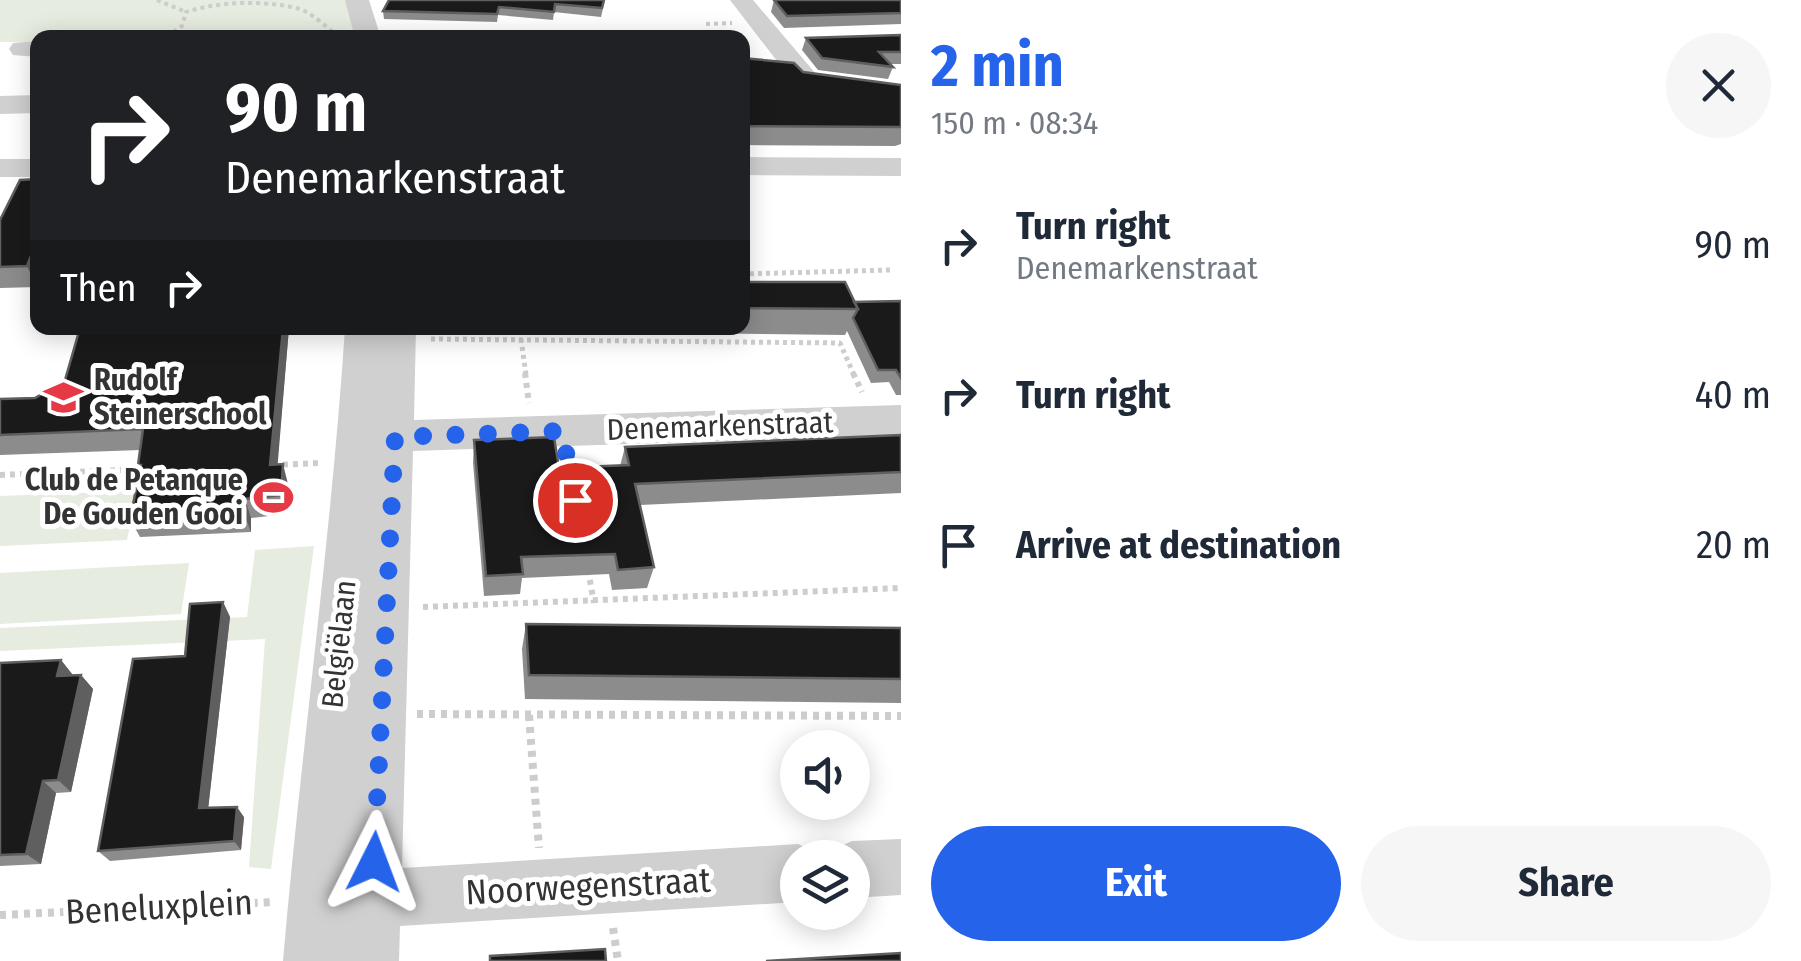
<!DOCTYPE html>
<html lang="en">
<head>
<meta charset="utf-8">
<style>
  :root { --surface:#fff; --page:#f6f6f7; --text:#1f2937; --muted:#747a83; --accent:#2563eb }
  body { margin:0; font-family:"Fira Sans Condensed",sans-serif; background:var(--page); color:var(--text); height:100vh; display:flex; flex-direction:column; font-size:38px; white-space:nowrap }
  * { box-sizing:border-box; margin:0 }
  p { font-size:32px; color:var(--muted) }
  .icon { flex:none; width:55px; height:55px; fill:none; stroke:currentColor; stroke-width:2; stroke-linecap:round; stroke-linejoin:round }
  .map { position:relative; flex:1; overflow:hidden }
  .details { display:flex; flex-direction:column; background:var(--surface); width:900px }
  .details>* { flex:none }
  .guide { position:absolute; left:30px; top:30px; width:720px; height:305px; border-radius:20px; box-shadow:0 5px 25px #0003; background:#202124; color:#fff; overflow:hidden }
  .fabs { position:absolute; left:780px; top:730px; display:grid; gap:20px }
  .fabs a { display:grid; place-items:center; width:90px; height:90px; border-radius:50%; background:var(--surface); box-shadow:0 5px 25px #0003; font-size:50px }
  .pin { position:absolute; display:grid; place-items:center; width:85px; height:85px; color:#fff; margin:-42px; border:5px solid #fff; border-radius:50%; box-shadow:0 2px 10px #0007 }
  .me { position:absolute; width:110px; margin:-55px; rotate:3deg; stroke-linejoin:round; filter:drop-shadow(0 0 8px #0008) }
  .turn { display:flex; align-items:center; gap:35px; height:210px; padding:0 30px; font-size:45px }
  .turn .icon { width:130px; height:130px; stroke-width:2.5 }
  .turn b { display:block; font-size:70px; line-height:85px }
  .then { display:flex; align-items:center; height:95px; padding:0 30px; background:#0003; gap:20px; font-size:38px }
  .round { display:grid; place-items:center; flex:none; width:105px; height:105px; border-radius:52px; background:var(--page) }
  .head { display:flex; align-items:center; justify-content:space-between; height:170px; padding:0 30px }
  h1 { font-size:60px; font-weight:700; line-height:75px; color:var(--accent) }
  .cta { display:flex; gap:20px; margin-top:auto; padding:20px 30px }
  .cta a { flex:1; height:115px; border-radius:60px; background:var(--accent); color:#fff; font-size:40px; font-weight:700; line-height:115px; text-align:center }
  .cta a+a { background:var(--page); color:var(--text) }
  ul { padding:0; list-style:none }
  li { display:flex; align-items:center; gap:30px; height:150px; padding:0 30px }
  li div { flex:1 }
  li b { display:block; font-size:38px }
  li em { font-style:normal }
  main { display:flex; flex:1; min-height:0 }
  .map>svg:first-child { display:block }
  .green { fill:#e6ecdf }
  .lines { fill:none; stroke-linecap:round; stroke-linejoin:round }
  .path-far3 { stroke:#cdcdcd; stroke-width:4; stroke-dasharray:4 4; stroke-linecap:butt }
  .path-far2 { stroke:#cdcdcd; stroke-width:5; stroke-dasharray:4 4; stroke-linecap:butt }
  .path-far1 { stroke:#cdcdcd; stroke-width:6; stroke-dasharray:5 5; stroke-linecap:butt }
  .path { stroke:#cdcdcd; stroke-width:8; stroke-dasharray:6 6; stroke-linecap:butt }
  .minor { fill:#d0d0d0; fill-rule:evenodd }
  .wall { fill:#8c8c8c }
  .shaded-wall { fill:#5f5f5f }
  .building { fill:#1a1a1a; stroke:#5f5f5f; stroke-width:2.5 }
  .route { stroke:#2563eb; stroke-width:18; stroke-dasharray:0 32.4 }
  .labels { text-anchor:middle; stroke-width:10; stroke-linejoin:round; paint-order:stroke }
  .poi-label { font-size:30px; font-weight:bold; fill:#333; stroke:#fff; text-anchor:start }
  .street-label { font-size:30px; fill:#333; stroke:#fff }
  .near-street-label { font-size:35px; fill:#333; stroke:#fff }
</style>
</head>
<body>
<main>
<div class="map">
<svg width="901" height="961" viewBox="0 0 901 961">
  <rect width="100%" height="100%" fill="#fff"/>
  <!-- green -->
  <path class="green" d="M0,0H347L358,37L38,38L37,42H0Z
    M137,491L127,540L0,546V496Z
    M314,546L271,869L249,867L265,639L0,651V628L247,617L255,550Z
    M189,563L181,614L0,624V573Z"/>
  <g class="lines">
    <!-- path-far3 -->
    <path class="path-far3" d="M157,0L186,12
      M706,24L732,23
      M46,32L170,34L182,26L186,12C220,1 266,0 300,9C313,14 324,25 334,33V38"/>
    <!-- path-far2 -->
    <path class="path-far2" d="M742,274L890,270
      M431,339L840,343L854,375
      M521,339L526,375"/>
    <!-- path-far1 -->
    <path class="path-far1" d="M525,373L529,403
      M853,373L862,392
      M273,465L321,463
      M0,475L146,469
      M588,570L594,603
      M423,607L901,588"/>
    <!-- path -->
    <path class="path" d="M417,714L901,716
      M529,715L539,848
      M0,915L273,902
      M613,928L618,961"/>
    <!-- minor -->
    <path class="minor" d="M345,0H369L381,38H355Z
      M730,0H753L816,74L901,85V101L797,87Z
      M38,41V57L13,55L9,49L13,43Z
      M38,95V113L0,114V96Z
      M742,157L901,158V176L742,175Z
      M0,159H38V177H0Z
      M345,328H416L414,420L901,405V435L413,451L402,868L798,844L818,853L820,858H798V902L400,926L399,961H283C301,750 331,540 345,328Z
      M901,839V895L852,898V858H829L832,850L852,841Z"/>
  </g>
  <!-- wall -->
  <path class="wall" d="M605,0L601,17L554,12L553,20L498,15L497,22L384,19L383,11Z
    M774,0H901V24L784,28L771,12Z
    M901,35V64H890L893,67L888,79L818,70L802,50L806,38Z
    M742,58L803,72L901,85V144L895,146L742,145Z
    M20,180L37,287L0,288V220Z
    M742,282L854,302L901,301V395H896L889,382L871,383L847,331L845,335L504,331V328H742Z
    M80,328H289L277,465L288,484L286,514L251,518V532L140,537L130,519L140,471L138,465L140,450L0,455V399L35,398L65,380Z
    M901,435V493L640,505L654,567L647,588L612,590L609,574L522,578L520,594L484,596L473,463L474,440L559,468L620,466L625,447Z
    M223,602L230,617L208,808L244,817L241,850L110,861L98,851L185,656Z
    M526,624L901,628V703L525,699L522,649Z
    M61,660L73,676L81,675L93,689L71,792L56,793L41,864L0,866V663Z"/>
  <!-- shaded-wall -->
  <path class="shaded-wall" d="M38,238V286L37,287L27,266Z
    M283,328H289L276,484L270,465Z
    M283,464L288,484L286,514L281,495Z
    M245,499L251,518V532L244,514Z
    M223,602L230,617L207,819L199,808Z
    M61,660L73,675L70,691L57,676Z
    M81,675L93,689L71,792L58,780Z
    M43,781L56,793L41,864L26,854Z
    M237,807L244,817L241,850L234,841Z"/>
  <!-- building -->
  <path class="building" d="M389,0H604L602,8L555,4L554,12L499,7L497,14L383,11Z
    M774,0H901V13L787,16Z
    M901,35V52H879L893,67L822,58L806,38Z
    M742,58L794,63L803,72L901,85V127L742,126Z
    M38,179V238L27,266L0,267V220L20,180Z
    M742,282H845L858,309L742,308Z
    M901,301V378L896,370H878L853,318L858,309L854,302Z
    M80,328H283L270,465L283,464L281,495L245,499L244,514L130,519L141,465H138L143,429L0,435V399L35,398L65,380Z
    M901,435V472L635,484L654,567L618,570L615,554L521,557L523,574L486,576L474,440L554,437L559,468L629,465L625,447Z
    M223,602L199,808L237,807L234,841L98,851L133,659L185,656L190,604Z
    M526,624L901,628V679L529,675Z
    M61,660L57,676L81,675L58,780L43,781L26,854L0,855V663Z
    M605,949L606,961H490V956Z
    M901,953V961H766Z"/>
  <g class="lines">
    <!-- route -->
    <path class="route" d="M374,862L395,437L562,431L575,500"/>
  </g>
  <!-- icons -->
  <defs>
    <symbol id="school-bare" viewBox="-9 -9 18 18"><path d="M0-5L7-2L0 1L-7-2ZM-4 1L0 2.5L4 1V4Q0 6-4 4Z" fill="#e63946" stroke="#fff" stroke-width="2.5" paint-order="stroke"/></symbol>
    <symbol id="stadium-bare" viewBox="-9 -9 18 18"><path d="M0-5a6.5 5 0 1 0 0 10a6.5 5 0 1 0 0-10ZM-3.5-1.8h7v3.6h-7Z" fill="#e63946" stroke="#fff" stroke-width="2.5" paint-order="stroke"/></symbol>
  </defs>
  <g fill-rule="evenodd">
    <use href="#school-bare" x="36" y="370" width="55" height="55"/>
    <use href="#stadium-bare" x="246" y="470" width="55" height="55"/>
  </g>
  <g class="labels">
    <!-- poi labels -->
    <g class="poi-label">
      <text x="94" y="390">Rudolf<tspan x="94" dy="34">Steinerschool</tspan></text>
      <text x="243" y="490" text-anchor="end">Club de Petanque<tspan x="243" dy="34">De Gouden Gooi</tspan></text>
    </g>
    <!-- street labels -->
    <g class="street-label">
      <text transform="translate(720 426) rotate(-2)" y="10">Denemarkenstraat</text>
      <text transform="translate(339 644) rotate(-84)" y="10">Belgiëlaan</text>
    </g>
    <!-- near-street labels -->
    <g class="near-street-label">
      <text transform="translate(588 886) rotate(-3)" y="12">Noorwegenstraat</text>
      <text transform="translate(159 907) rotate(-3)" y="12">Beneluxplein</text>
    </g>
  </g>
</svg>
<div class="fabs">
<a><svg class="icon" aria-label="sound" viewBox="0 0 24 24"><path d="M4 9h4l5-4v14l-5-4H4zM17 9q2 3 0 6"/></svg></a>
<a><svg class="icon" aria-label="layers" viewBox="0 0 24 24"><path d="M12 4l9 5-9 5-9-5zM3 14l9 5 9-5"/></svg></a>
</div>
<div class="pin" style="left:575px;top:500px;background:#d93025"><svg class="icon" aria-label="arrive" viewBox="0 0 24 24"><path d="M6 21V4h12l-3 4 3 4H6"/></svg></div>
<svg class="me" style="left:374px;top:862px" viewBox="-20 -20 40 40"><path d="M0-17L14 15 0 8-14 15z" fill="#2563eb" stroke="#fff" stroke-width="4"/></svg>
<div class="guide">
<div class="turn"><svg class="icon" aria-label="right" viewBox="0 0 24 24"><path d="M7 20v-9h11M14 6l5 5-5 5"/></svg><div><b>90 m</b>Denemarkenstraat</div></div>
<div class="then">Then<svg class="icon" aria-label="right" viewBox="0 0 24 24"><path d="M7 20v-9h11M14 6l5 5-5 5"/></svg></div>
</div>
</div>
<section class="details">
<div class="head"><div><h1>2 min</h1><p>150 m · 08:34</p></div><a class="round"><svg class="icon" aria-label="close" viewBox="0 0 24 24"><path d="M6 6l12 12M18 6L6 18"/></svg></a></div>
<ul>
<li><svg class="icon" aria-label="right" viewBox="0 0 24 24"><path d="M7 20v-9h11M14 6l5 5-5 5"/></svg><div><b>Turn right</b><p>Denemarkenstraat</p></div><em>90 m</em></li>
<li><svg class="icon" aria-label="right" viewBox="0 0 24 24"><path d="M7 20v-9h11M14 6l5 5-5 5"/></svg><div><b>Turn right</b></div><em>40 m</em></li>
<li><svg class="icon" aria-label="arrive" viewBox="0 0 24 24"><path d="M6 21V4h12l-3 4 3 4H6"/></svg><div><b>Arrive at destination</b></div><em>20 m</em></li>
</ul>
<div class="cta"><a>Exit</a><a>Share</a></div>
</section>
</main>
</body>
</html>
